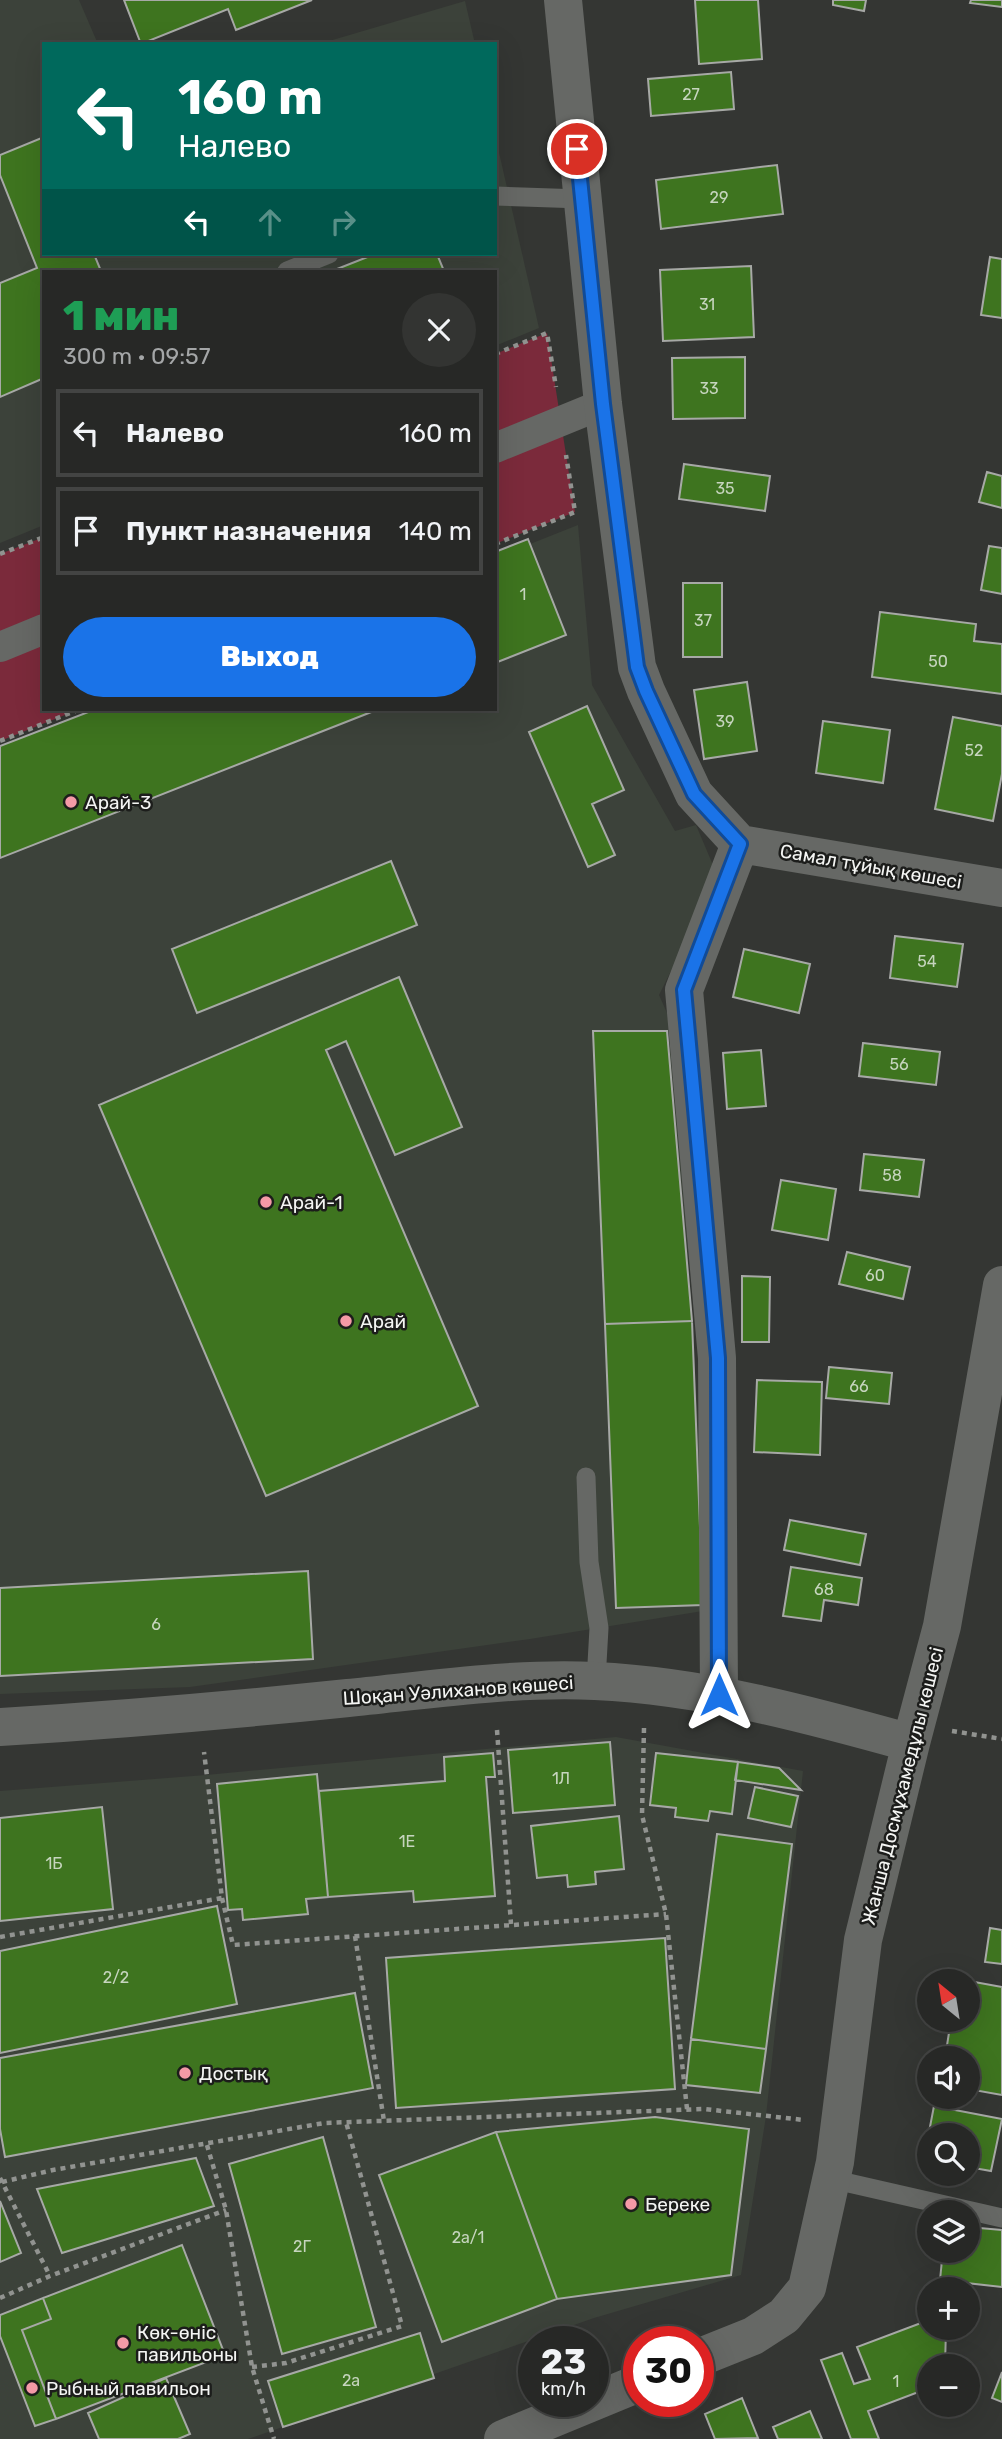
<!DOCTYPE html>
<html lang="ru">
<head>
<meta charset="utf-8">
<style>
  :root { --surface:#272826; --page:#333432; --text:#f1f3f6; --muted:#a4a6a7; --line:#434443; --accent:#1a73e8 }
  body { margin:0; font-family:Rubik,sans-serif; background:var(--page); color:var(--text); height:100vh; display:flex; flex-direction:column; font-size:26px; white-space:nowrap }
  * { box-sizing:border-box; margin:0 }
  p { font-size:23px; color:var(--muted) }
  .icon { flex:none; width:38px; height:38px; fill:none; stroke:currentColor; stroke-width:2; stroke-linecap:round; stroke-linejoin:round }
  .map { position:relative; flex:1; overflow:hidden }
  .sheet { position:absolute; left:42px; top:270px; width:455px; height:441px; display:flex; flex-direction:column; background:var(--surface); border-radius:0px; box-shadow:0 7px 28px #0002,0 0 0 2px var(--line) }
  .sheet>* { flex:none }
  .hud { position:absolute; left:42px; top:42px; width:455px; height:214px; border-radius:0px; box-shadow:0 7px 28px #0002,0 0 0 2px var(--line); background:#00695c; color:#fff; overflow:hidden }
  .needle { width:46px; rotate:330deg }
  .fabs { position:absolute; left:917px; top:1969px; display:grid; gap:14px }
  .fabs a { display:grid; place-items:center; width:63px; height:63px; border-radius:50%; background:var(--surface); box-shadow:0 7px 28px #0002,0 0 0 2px var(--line); font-size:35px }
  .speed { position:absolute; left:518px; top:2326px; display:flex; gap:14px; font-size:35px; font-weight:700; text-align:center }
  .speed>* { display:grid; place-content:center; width:91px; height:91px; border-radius:50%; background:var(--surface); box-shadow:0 7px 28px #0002,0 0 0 2px var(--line); line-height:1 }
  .speed small { font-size:18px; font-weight:400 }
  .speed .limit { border:10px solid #d22; background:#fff; color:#111 }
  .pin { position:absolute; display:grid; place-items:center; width:60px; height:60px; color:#fff; margin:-30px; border:4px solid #fff; border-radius:50%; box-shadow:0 2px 7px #0007 }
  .me { position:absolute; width:77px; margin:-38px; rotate:0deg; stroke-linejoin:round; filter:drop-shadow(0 0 5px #0008) }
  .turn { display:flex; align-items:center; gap:24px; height:147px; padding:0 21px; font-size:32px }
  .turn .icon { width:91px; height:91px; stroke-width:2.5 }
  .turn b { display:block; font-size:49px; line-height:60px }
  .lanes { display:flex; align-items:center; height:66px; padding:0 21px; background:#0003; justify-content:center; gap:35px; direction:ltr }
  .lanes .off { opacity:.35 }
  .round { display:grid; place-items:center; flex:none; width:74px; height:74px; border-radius:37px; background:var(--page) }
  .head { display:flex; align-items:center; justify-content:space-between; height:119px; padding:0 21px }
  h1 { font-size:42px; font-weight:800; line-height:52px; color:#1e9e55 }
  .button { display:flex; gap:14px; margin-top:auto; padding:14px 21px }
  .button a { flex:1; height:80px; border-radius:42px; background:var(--accent); color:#fff; font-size:28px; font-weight:800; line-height:80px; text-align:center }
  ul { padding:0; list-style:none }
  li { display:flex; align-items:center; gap:21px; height:88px; margin:0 14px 10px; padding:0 7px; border:4px solid var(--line); border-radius:0px }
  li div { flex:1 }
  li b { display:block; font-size:26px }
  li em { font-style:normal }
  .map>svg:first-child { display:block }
  .built { fill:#3c423a }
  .green { fill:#7b2a3b }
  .building { fill:#3e741f; stroke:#a7a9a6; stroke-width:2 }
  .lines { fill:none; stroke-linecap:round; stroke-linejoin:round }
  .path { stroke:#919390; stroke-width:4.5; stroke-dasharray:5 5; stroke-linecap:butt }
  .service { stroke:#666865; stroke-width:19 }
  .pedestrian { stroke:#666865; stroke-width:30 }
  .minor { stroke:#666865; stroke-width:38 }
  .tertiary { stroke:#666865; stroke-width:38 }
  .route-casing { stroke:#114b97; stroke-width:18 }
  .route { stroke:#1a73e8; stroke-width:12 }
  .poi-dot { fill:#f49aa6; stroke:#1c1d1b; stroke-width:2.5 }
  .labels { text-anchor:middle; stroke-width:5; stroke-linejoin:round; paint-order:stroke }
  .number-label { font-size:16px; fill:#c6d5be }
  .poi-label { font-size:19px; fill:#f4f5f3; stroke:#1c1d1b; text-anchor:start }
  .street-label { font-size:19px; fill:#f4f5f3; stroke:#1c1d1b }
</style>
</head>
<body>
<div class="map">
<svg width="1002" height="2439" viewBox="0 0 1002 2439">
  <rect width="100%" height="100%" fill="#343633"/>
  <!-- built -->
  <path class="built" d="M0,0H79L98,44H44V254H495V135L539,328L495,346V271H44V525L0,543Z
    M465,1L475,44H319Z
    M578,525L592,685L675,831L696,825L718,877L659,995L675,1031L709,1610L530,1639L190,1687L0,1694V756L119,709H495V558Z
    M616,1737L803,1771L766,2116L741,2275L594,2318L248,2439H0V1791L206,1775Z"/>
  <!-- green -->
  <path class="green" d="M547,333L575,512L495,544V354Z
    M44,537V709H80L0,741V554Z"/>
  <!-- building -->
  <path class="building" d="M124,0H312L236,30L228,9L141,44Z
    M695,0H758L762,59L699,64Z
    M833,0H866L864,11L833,5Z
    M971,0H1002V7L970,3Z
    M731,72L734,109L651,116L648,79Z
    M44,137V254H94L101,271H44V378L0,397V283L37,268L0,175V155Z
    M777,165L783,214L661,229L656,180Z
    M375,254H437L444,271H332Z
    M990,257L1002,259V318L981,315Z
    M751,266L754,337L663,341L660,270Z
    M745,357V418L673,419L672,358Z
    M684,464L770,476L765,511L679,499Z
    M987,472L1002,476V508L979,502Z
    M528,539L566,635L495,663V552Z
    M989,546L1002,548V594L981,590Z
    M683,583H722V657H683Z
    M880,612L976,624L974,641L1002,644V694L872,677Z
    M747,682L757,751L704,759L694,690Z
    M587,706L624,790L592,804L615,855L588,867L529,732Z
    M96,709H379L0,858V746Z
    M953,717L1002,726V774L993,821L935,809Z
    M823,721L890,730L883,783L816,773Z
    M391,861L417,925L197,1013L172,949Z
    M895,936L963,944L957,987L890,978Z
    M744,949L810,964L799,1013L733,997Z
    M399,977L462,1127L395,1155L346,1041L326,1050L478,1406L266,1496L99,1105Z
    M593,1031H667L692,1321L605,1324Z
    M863,1043L940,1052L936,1085L859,1076Z
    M761,1050L766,1106L727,1109L723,1053Z
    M864,1154L924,1160L919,1197L860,1190Z
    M781,1180L836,1189L828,1240L772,1230Z
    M847,1252L910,1267L903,1299L839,1284Z
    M742,1276L770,1277L769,1342H742Z
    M692,1321L703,1605L616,1608L605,1324Z
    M829,1367L892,1373L889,1404L826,1398Z
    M757,1380L822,1382L820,1455L754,1452Z
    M790,1520L866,1534L860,1565L784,1550Z
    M791,1567L862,1578L858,1605L824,1600L821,1621L783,1616Z
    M308,1571L313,1659L0,1676V1588Z
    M610,1742L615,1805L513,1813L508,1750Z
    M493,1753L495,1777H486L495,1896L414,1902L413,1891L328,1897L319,1791L445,1781L444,1757Z
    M656,1753L738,1762L732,1814L710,1811L708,1821L675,1817L676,1808L650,1805Z
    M738,1762L779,1768L801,1790L735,1780Z
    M317,1774L328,1897L306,1899L308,1914L243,1920L242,1909L228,1910L217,1784Z
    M755,1787L798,1796L791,1827L748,1818Z
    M102,1807L113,1909L0,1921V1818Z
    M619,1816L624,1869L595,1872L596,1884L568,1887L567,1875L537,1878L531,1826Z
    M717,1834L792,1844L766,2049L691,2039Z
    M217,1906L237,2004L0,2053V1951Z
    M990,1928L1002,1930V1964L985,1962Z
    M665,1938L675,2089L396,2108L386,1958Z
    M958,1979L1002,1987V2095L968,2089V2058H945L951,2020H968V1981H958Z
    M355,1993L373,2088L5,2157L0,2129V2058Z
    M691,2039L766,2049L760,2093L686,2085Z
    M934,2106L1002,2119L991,2171L968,2167V2135H929V2159L924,2158Z
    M655,2117L749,2129L731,2275L557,2299L496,2132Z
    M496,2132L557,2299L442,2342L379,2175Z
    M323,2137L376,2327L282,2354L229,2164Z
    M196,2158L214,2206L62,2253L37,2189Z
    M0,2201L21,2253L0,2262Z
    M968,2227L1002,2230V2287L940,2280L943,2250H968Z
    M182,2245L225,2355L56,2419L22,2330L51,2319L43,2298Z
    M43,2298L51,2319L22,2330L56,2419L35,2426L0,2336V2315Z
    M929,2320V2328H946L945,2366H929V2388L868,2411L879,2439H851L821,2360L842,2353L854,2384L870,2379L857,2347Z
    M420,2333L434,2378L283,2427L268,2381Z
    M1002,2372V2402L992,2398Z
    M166,2378L190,2434L178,2439H99L88,2413Z
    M742,2398L758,2438L715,2439L705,2414Z
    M810,2411L822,2439H778L773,2427Z"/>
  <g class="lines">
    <!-- path -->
    <path class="path" d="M495,354L547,333L556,387
      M495,544L575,512L566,455
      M0,554L44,537
      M0,741L80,709
      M644,1728L642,1815L666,1914L687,2109
      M497,1730L511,1924
      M952,1731L1002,1739
      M222,1898L233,1945L666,1914
      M355,1936L384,2121
      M0,1937L222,1898L204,1752
      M207,2145L226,2210L252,2367L274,2439
      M0,2178L50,2276
      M2,2182L53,2170L324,2123L704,2109L804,2120
      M0,2298L50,2276L226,2210
      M252,2367L286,2363L402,2326L346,2122"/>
    <!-- service -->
    <path class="service" d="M495,196L582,199
      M287,271L329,254
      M586,1477L589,1562L599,1628L596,1681
      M831,2179L1002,2218"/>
    <!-- pedestrian -->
    <path class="pedestrian" d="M495,448L603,404
      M0,647L44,629"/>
    <!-- minor -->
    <path class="minor" d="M563,0L603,404L637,667L646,691L694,794L740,844
      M740,844L1002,888
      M719,1695L717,1358L684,990L740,844"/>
    <!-- tertiary -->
    <path class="tertiary" d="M0,1727C116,1720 232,1710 348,1698C427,1690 515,1677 595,1681C703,1686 807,1714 911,1743
      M698,2358L753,2336L784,2316L807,2288L835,2162L863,1940L911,1743L942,1626L1002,1285
      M503,2439L639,2383"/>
  </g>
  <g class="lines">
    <defs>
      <path id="route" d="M577,149L603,404L637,667L646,691L694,794L740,844L684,990L718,1358L719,1695"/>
    </defs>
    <!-- route casing -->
    <use href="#route" class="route-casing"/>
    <!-- route -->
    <use href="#route" class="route"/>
  </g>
  <!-- markers -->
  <g class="poi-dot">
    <circle cx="71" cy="802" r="7"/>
    <circle cx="266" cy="1202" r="7"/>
    <circle cx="346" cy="1321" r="7"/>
    <circle cx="185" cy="2073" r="7"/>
    <circle cx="631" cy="2204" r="7"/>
    <circle cx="123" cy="2343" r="7"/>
    <circle cx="32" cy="2388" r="7"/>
  </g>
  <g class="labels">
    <!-- number labels -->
    <g class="number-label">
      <text x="691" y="100">27</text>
      <text x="719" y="203">29</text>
      <text x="707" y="310">31</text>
      <text x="709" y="394">33</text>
      <text x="725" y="494">35</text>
      <text x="523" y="600">1</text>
      <text x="703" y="626">37</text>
      <text x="938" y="667">50</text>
      <text x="725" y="727">39</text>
      <text x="974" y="756">52</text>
      <text x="927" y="967">54</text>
      <text x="899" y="1070">56</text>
      <text x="892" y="1181">58</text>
      <text x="875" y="1281">60</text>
      <text x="859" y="1392">66</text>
      <text x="824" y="1595">68</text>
      <text x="156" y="1630">6</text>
      <text x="561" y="1784">1Л</text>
      <text x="407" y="1847">1Е</text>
      <text x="54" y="1869">1Б</text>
      <text x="116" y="1983">2/2</text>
      <text x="468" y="2243">2а/1</text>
      <text x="302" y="2252">2Г</text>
      <text x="351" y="2386">2а</text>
      <text x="896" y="2387">1</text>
    </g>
    <!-- poi labels -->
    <g class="poi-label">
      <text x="85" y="809">Арай-3</text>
      <text x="280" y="1209">Арай-1</text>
      <text x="360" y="1328">Арай</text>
      <text x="199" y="2080">Достық</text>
      <text x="645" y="2211">Береке</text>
      <text x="137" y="2339">Көк-өніс<tspan x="137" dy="22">павильоны</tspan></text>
      <text x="46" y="2395">Рыбный павильон</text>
    </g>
    <!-- street labels -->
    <g class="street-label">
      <text transform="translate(871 866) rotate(10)" y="7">Самал тұйық көшесі</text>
      <text transform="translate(458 1690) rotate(-4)" y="7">Шоқан Уәлиханов көшесі</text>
      <text transform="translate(902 1786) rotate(-76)" y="7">Жанша Досмұхамедұлы көшесі</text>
    </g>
  </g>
</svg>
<div class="fabs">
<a><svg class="needle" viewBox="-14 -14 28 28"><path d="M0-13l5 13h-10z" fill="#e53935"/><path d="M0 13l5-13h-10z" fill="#a4a6a7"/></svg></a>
<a><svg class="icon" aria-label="sound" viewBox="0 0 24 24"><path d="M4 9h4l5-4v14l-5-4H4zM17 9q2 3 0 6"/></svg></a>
<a><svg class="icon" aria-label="search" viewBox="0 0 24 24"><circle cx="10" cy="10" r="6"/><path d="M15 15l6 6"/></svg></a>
<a><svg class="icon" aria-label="layers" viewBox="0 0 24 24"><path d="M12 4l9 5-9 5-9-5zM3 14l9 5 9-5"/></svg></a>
<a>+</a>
<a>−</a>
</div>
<div class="speed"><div>23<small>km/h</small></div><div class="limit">30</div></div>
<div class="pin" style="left:577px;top:149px;background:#d93025"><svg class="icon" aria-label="arrive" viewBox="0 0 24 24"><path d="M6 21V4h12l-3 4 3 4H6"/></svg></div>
<svg class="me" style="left:719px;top:1695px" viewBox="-20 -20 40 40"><path d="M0-17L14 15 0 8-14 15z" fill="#1a73e8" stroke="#fff" stroke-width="4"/></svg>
<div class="hud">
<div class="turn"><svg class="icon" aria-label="left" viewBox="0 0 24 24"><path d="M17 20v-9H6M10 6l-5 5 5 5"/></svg><div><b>160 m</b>Налево</div></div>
<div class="lanes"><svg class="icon" aria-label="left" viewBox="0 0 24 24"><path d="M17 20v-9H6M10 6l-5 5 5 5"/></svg><svg class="icon off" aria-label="ahead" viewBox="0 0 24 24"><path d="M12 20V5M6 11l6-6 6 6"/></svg><svg class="icon off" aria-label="right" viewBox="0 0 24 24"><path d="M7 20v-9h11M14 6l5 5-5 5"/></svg></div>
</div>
<section class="sheet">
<div class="head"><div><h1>1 мин</h1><p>300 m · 09:57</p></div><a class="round"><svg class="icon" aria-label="close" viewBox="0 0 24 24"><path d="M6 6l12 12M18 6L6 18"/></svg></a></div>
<ul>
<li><svg class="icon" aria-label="left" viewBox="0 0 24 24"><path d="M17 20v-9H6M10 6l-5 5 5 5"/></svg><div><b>Налево</b></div><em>160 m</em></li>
<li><svg class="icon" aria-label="arrive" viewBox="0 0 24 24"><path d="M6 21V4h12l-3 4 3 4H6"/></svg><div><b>Пункт назначения</b></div><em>140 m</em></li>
</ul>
<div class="button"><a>Выход</a></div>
</section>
</div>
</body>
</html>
